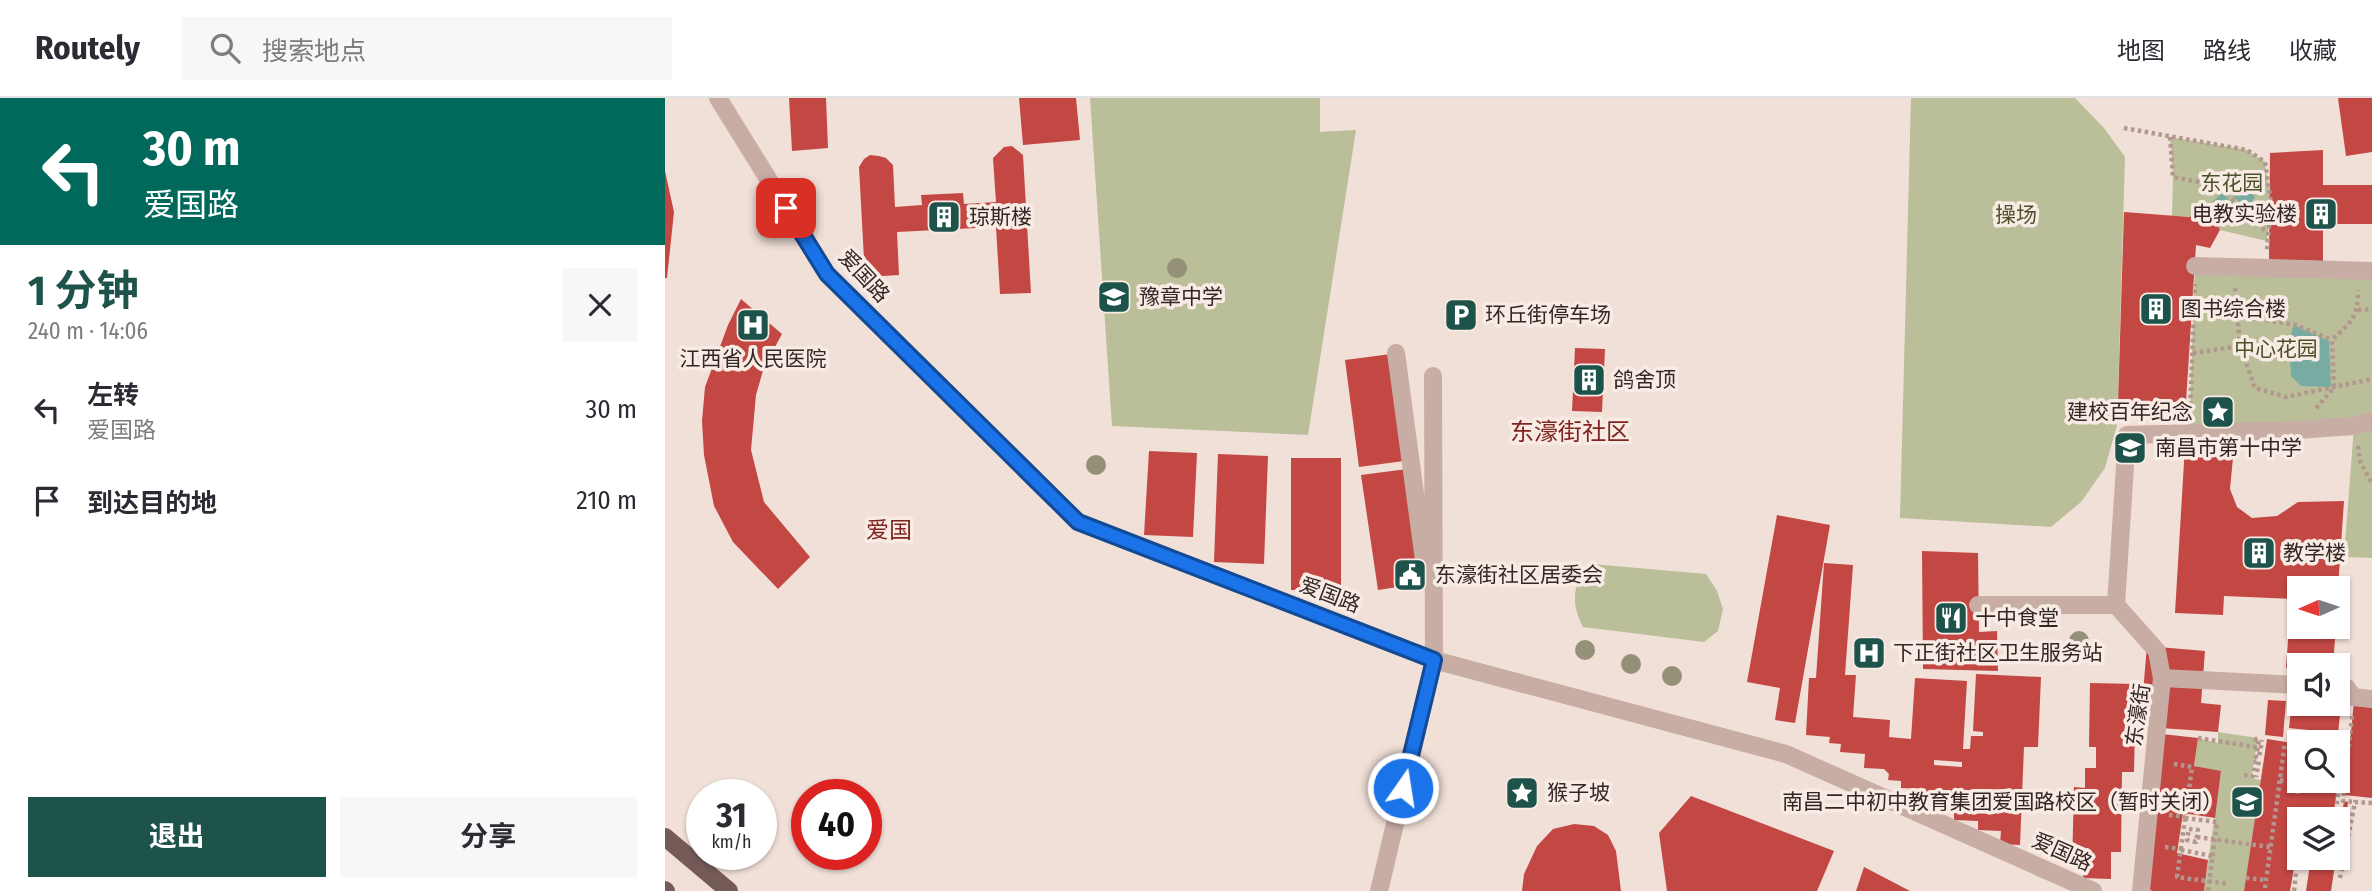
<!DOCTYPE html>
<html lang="zh">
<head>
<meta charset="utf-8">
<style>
  :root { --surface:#fff; --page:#f7f7f7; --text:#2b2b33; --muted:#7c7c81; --line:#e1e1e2; --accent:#1d534b }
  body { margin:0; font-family:"Fira Sans Condensed","Noto Sans SC",sans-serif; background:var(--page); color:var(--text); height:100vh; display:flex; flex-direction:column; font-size:26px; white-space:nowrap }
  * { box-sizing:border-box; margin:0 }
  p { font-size:23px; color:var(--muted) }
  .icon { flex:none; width:38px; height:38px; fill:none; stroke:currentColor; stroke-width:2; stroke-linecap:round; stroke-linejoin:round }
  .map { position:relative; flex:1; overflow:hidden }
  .drawer { display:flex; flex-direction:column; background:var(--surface); width:665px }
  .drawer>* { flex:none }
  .guide { background:#00695c; color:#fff; overflow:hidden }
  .needle { width:46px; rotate:267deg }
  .tools { position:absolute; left:1622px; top:478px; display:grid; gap:14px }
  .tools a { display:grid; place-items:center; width:63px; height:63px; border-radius:0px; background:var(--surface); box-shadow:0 2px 5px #0004; font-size:35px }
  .speed { position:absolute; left:21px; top:681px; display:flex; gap:14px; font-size:35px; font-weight:700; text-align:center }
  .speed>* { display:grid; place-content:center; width:91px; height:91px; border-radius:50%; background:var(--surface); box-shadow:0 2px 5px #0004; line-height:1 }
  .speed small { font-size:18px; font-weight:400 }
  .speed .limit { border:10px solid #d22; background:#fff; color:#111 }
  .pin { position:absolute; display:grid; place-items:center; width:60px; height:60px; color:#fff; margin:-30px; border-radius:14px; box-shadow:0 4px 10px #0006 }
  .me { position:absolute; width:77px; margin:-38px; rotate:13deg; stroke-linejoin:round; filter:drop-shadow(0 0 5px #0008) }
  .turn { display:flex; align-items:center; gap:24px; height:147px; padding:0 28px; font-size:32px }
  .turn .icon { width:91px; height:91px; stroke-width:2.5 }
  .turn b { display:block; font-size:49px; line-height:60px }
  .round { display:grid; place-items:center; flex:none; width:74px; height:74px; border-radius:0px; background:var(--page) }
  .headline { display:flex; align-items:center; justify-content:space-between; height:119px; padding:0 28px }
  h1 { font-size:42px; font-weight:700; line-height:52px; color:var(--accent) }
  .action { display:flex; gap:14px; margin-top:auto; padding:14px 28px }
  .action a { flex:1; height:80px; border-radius:0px; background:var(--accent); color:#fff; font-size:28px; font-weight:700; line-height:80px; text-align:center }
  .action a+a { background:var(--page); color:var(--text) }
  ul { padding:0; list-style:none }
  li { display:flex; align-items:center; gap:21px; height:91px; padding:0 28px }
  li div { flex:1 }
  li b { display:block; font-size:26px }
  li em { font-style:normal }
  header { display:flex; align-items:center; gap:42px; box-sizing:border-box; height:98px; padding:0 35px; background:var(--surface); border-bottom:2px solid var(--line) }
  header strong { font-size:33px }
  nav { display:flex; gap:38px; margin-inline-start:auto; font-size:24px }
  .search { width:490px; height:63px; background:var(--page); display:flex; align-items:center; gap:18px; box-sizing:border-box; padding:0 24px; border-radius:0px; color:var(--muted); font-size:26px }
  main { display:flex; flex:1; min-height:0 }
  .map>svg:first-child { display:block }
  .green { fill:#babe99 }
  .water { fill:#78aca3 }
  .building { fill:#c34743; fill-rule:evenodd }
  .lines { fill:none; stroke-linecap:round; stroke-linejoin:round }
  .path { stroke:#b3978f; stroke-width:4.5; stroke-dasharray:3.5 3.5; stroke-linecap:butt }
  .minor { stroke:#c8ada5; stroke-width:18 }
  .major { stroke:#755b57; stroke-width:18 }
  .tree { fill:#959178 }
  .route-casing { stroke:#114b97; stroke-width:18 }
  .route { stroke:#1a73e8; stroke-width:12 }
  .labels { text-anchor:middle; stroke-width:7; stroke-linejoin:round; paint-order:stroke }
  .park-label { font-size:21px; fill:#4b512a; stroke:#f8ebe4 }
  .poi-label { font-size:21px; fill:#332726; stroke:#f8ebe4; text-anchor:start }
  .street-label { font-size:21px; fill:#332726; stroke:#f8ebe4 }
  .neighbourhood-label { font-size:23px; fill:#802421; stroke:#f8ebe4 }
  .quarter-label { font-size:24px; fill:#802421; stroke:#f8ebe4 }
</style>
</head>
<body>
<header>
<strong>Routely</strong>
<div class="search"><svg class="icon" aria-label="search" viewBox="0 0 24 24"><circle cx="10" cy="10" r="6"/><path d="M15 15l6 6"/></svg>搜索地点</div>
<nav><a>地图</a><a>路线</a><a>收藏</a></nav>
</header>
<main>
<section class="drawer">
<div class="guide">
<div class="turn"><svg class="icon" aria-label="left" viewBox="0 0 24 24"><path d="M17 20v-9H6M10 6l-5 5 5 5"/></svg><div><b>30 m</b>爱国路</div></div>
</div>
<div class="headline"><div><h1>1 分钟</h1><p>240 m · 14:06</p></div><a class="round"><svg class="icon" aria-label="close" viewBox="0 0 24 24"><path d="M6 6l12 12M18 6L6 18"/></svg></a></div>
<ul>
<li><svg class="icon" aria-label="left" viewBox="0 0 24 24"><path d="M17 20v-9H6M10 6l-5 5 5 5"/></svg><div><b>左转</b><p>爱国路</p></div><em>30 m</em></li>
<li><svg class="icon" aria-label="arrive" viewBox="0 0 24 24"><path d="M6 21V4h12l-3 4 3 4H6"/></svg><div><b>到达目的地</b></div><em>210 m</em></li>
</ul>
<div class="action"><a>退出</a><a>分享</a></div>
</section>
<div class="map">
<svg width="1707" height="793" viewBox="0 0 1707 793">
  <rect width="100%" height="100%" fill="#f0e0d8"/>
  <!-- green -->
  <path class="green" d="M425,0H655V34L691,32L643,337L447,328Z
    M1246,0H1410L1439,30L1460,59L1452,327L1440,370L1416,404L1386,429L1235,420Z
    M1505,39L1582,52L1600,64L1606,106L1602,143L1555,132L1546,113L1526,119L1507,118L1508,79Z
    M1530,168L1707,173V460L1679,459L1689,328L1524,336Z
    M927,466L1041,476L1052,493L1058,511L1053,533L1039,544L918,529C906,505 906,485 927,466Z
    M1553,634L1593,640L1586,680L1596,682L1579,793H1539L1556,674L1529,668L1533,640L1553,645Z"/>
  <!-- water -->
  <path class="water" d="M1576,81L1590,99L1582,111L1561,91Z
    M1557,95L1578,114L1565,122L1547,104Z
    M1629,227L1664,243L1666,289L1636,288L1626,278L1624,242Z"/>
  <!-- building -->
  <path class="building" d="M124,0H161L163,50L127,53Z
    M354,0H411L415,42L358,47Z
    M1673,0H1707V54L1681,58Z
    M347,48L358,57L366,195L335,196L331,129L232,134L234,177L200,179L194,69L199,61L205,57L214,58L221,60L228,67L230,109L257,107L256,97L298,95L299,106L331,104L328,60L339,49Z
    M1658,52V87H1707V126H1658V163L1604,162L1605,55Z
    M0,73L9,114L2,180H0Z
    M1546,113L1555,132L1545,150L1531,147L1521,304H1453L1459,114L1524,119Z
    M76,201L117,236L99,269L91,297L86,352L99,404L145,459L113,491L68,444L49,408L39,357L37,323L40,289L63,227Z
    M910,250L940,251L937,314L907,313Z
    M726,256L739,363L694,369L680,262Z
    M1520,348L1569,349L1565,391L1572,409L1587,420L1612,418L1633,404L1679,403L1673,490H1634V528H1671L1668,567H1634V571L1621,570L1626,501L1559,498L1558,517L1510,515Z
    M484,353L532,355L528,439L479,437Z
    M553,356L603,358L599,466L549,464Z
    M626,360H676V492H626Z
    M742,371L758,485L713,492L696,377Z
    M1112,417L1165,427L1130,625L1110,622L1115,590L1082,584Z
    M1257,453L1313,455L1314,534L1332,533L1333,573L1258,571Z
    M1159,465L1188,467L1180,577H1191L1188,619L1225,622L1224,639L1246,641L1250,580L1302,583L1298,651H1305L1306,638H1318V634L1308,633L1311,576L1376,579L1373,649H1359L1355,747L1335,746L1336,733L1313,732V723L1289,722V711L1273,710V704L1261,703V691L1236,690V683L1223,682L1224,676L1219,671L1199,670L1200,656L1175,654L1176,646L1164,645L1165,639L1141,637L1144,580H1151ZM1269,662L1297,664V669L1269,667Z
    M1482,548L1540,553L1536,605L1556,607L1553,634L1496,630L1498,608L1477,606Z
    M1425,585L1471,586L1469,674H1457L1456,754H1446V781L1418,780L1419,769H1407L1409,689L1420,690V670H1431V649H1424Z
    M1628,594L1634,595V606H1673V598L1677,599L1673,635L1624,630Z
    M1603,602L1621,603L1618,639L1600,637Z
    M1689,603L1707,605V700L1680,697Z
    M1497,636L1533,640L1529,668L1556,673L1550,720L1518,715L1512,755L1543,762L1539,793H1488L1477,790Z
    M1602,641L1634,646V685L1672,691L1668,721H1634V741L1625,793H1579Z
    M1673,643H1678L1675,676H1673Z
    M1026,698L1169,753L1152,793H1002L994,735Z
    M1679,703L1683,704L1681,724H1676Z
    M909,726L929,728L943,737L951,753L956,793H857L859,776L872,748L888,731Z
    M1679,726L1684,727L1681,747L1677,746Z
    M1646,760H1671L1666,793H1641Z
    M1199,769L1245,793H1191Z"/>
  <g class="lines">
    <!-- path -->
    <path class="path" d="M1459,30L1582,52L1600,64L1606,106L1602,152
      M1505,39L1508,79L1554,88L1602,135
      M1570,190L1575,248L1590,290L1621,299L1707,281
      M1693,212L1707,211
      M1573,218L1631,227L1667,242
      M1528,255L1575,248
      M1651,310L1669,290L1667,242C1686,224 1693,220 1693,192
      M1525,314L1530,186
      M1693,348L1695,363L1707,386
      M1687,618L1678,703L1690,704
      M1533,640L1590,649L1591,641L1594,642L1591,659H1594L1597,642
      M1509,666L1527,669L1512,779L1564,786
      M1579,677L1588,678L1591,663H1594L1591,679
      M1615,682L1634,685L1632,696
      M1640,684L1674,688L1670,721
      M1504,717L1520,719
      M1520,720L1552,724L1543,793
      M1524,731L1533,732L1531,744L1522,742Z
      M1532,739L1605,749
      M1500,749L1516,751
      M1516,752L1547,758
      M1581,780L1600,782
      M1675,780L1690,704L1707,705
      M1600,790L1620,644
      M1629,793L1634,746"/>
    <!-- minor -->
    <path class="minor" d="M53,0L162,176L413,424L769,562L1121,656L1428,793
      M1530,168L1707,173
      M731,255L759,462
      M1313,507H1451L1462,337L1632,332L1689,328L1707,323
      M1451,507L1492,553L1497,580
      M1673,589L1682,590L1688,599L1707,601
      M714,793L769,562L768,278
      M1476,793L1497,580L1634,587"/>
    <!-- major -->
    <path class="major" d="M0,739L64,793
      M0,792L1,793"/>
  </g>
  <!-- trees -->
  <g class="tree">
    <circle cx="512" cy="170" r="10"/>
    <circle cx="431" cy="367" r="10"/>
    <circle cx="1414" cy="543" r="10"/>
    <circle cx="920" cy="552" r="10"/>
    <circle cx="966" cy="566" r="10"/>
    <circle cx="1007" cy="578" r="10"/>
  </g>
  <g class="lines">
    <defs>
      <path id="route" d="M121,110L162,176L413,424L769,562L738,690"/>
    </defs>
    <!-- route casing -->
    <use href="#route" class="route-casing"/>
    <!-- route -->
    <use href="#route" class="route"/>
  </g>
  <!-- icons -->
  <defs>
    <symbol id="building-square" viewBox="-11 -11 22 22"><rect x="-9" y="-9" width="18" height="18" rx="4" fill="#1d534b" stroke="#f8ebe4"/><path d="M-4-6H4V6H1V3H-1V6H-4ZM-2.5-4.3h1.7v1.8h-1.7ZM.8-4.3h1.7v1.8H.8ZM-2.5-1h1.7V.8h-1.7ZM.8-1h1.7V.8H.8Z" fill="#fff"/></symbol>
    <symbol id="school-square" viewBox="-11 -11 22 22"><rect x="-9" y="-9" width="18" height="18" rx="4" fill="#1d534b" stroke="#f8ebe4"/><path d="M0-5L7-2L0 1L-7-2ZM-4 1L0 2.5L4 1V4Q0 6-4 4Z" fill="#fff"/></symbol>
    <symbol id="parking-square" viewBox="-11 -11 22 22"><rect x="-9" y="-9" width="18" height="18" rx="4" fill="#1d534b" stroke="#f8ebe4"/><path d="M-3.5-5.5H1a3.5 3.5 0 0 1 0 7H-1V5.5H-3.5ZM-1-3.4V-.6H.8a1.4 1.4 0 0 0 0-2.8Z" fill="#fff"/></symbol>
    <symbol id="hospital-square" viewBox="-11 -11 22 22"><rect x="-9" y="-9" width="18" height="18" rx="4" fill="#1d534b" stroke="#f8ebe4"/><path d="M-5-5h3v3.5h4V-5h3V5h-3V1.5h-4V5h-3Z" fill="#fff"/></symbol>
    <symbol id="sight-square" viewBox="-11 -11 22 22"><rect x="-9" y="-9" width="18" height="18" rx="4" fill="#1d534b" stroke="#f8ebe4"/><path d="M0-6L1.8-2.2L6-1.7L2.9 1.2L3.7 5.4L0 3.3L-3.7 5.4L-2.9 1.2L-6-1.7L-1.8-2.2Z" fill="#fff"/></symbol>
    <symbol id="civic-square" viewBox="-11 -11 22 22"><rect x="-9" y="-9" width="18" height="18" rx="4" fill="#1d534b" stroke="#f8ebe4"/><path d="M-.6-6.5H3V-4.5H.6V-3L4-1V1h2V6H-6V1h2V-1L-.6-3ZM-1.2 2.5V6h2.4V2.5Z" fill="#fff"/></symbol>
    <symbol id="restaurant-square" viewBox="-11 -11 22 22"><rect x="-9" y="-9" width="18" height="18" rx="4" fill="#1d534b" stroke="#f8ebe4"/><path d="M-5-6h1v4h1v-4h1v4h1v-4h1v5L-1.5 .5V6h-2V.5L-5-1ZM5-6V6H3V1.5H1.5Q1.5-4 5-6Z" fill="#fff"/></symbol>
  </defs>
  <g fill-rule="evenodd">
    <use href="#building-square" x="1637" y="97" width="38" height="38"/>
    <use href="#building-square" x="260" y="100" width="38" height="38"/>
    <use href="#school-square" x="430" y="180" width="38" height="38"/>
    <use href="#building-square" x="1472" y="192" width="38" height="38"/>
    <use href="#parking-square" x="777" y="198" width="38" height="38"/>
    <use href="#hospital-square" x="69" y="208" width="38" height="38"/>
    <use href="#building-square" x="905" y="263" width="38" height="38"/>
    <use href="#sight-square" x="1534" y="295" width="38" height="38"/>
    <use href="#school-square" x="1446" y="331" width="38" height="38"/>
    <use href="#building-square" x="1575" y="436" width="38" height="38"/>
    <use href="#civic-square" x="726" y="458" width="38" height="38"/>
    <use href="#restaurant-square" x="1267" y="501" width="38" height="38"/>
    <use href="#hospital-square" x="1185" y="536" width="38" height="38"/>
    <use href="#sight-square" x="838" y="676" width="38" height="38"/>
    <use href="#school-square" x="1563" y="685" width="38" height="38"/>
  </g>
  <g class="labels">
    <!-- park labels -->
    <g class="park-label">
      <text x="1567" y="92">东花园</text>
      <text x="1351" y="124">操场</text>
      <text x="1611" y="258">中心花园</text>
    </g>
    <!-- poi labels -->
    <g class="poi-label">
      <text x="1632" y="123" text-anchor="end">电教实验楼</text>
      <text x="304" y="126">琼斯楼</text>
      <text x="474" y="206">豫章中学</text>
      <text x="1516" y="218">图书综合楼</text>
      <text x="820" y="224">环丘街停车场</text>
      <text x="88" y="268" text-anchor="middle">江西省人民医院</text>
      <text x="948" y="289">鸽舍顶</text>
      <text x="1528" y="321" text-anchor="end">建校百年纪念</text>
      <text x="1490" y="357">南昌市第十中学</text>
      <text x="1618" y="462">教学楼</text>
      <text x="770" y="484">东濠街社区居委会</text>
      <text x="1310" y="527">十中食堂</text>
      <text x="1228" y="562">下正街社区卫生服务站</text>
      <text x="882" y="702">猴子坡</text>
      <text x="1558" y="711" text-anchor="end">南昌二中初中教育集团爱国路校区（暂时关闭）</text>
    </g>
    <!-- street labels -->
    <g class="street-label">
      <text transform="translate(199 178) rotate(47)" y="7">爱国路</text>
      <text transform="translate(665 497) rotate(21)" y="7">爱国路</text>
      <text transform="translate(1473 617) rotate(-82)" y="7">东濠街</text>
      <text transform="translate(1397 754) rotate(24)" y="7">爱国路</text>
    </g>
    <!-- neighbourhood labels -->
    <g class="neighbourhood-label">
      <text x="224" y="440">爱国</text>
    </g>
    <!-- quarter labels -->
    <g class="quarter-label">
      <text x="905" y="342">东濠街社区</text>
    </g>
  </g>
</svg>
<div class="tools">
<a><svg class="needle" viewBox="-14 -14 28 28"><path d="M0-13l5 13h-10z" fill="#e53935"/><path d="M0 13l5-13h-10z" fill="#7c7c81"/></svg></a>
<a><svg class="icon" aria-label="sound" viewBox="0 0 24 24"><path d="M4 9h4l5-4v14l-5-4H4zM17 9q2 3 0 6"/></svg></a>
<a><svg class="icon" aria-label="search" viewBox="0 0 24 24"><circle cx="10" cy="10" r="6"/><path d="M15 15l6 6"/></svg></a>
<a><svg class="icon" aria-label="layers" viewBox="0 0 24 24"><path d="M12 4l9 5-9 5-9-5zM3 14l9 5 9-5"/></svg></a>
</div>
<div class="speed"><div>31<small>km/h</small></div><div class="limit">40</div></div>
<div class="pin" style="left:121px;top:110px;background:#d93025"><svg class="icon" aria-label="arrive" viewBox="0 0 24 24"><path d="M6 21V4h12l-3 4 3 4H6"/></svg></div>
<svg class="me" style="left:738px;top:690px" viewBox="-20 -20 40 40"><circle r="17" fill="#1a73e8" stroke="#fff" stroke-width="3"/><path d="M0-11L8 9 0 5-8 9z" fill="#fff"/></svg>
</div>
</main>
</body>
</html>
